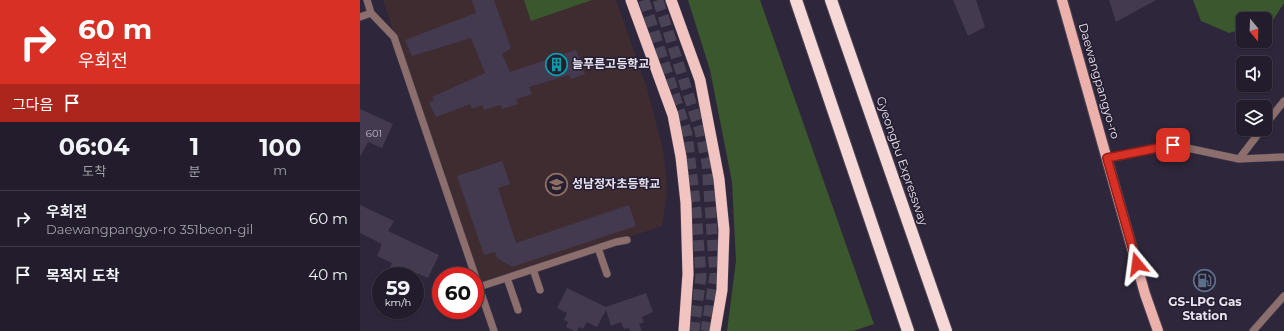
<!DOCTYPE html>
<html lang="ko">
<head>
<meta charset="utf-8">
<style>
  :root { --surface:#221c2c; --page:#2e2938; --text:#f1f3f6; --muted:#a2a1a9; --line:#3f3a48 }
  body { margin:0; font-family:Montserrat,"Noto Sans KR",sans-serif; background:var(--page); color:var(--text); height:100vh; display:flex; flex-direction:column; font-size:15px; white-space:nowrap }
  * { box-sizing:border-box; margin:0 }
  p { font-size:13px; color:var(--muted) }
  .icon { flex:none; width:22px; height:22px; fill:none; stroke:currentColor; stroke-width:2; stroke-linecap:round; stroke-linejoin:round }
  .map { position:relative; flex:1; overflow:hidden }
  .drawer { display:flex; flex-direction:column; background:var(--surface); width:360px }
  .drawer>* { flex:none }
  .hud { background:#d93025; color:#fff; overflow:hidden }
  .needle { width:26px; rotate:161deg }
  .controls { position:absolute; left:876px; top:12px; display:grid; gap:8px }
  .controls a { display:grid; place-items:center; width:36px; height:36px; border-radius:6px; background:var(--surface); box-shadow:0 1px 3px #0004,0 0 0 1px var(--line); font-size:20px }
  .speed { position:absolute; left:12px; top:267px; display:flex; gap:8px; font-size:20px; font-weight:700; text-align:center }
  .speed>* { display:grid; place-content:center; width:52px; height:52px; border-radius:50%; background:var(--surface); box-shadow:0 1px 3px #0004,0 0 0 1px var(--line); line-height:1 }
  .speed small { font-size:10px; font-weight:400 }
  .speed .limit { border:6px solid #d22; background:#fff; color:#111 }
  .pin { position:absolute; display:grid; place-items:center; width:34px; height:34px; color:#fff; margin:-17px; border-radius:8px; box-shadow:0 2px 6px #0006 }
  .me { position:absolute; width:44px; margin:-22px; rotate:344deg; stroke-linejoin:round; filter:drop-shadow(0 0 3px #0008) }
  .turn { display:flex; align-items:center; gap:14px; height:84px; padding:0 12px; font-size:18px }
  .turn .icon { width:52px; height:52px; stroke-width:2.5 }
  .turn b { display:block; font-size:28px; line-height:34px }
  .then { display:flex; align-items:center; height:38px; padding:0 12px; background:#0003; gap:8px; font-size:15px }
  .eta { display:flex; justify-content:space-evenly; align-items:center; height:68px; text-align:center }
  .eta b { font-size:24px; font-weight:700; line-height:28px }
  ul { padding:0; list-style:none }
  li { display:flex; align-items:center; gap:12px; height:56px; padding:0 12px; border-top:1px solid var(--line) }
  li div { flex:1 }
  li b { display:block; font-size:15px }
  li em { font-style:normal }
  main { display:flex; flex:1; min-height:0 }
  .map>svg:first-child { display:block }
  .education { fill:#3f2c31 }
  .green { fill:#3a572d }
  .building { fill:#433a4f }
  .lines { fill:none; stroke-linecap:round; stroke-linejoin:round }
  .trunk-tunnel { stroke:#4a4255; stroke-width:11; stroke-dasharray:11 5.5; stroke-linecap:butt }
  .service-casing { stroke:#4c4457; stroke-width:8 }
  .primary-casing { stroke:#4c4457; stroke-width:12 }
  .trunk-casing { stroke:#4c4457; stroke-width:12 }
  .motorway-casing { stroke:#4c4457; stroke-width:14 }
  .service { stroke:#8c6e6c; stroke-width:7 }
  .primary { stroke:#edb1ac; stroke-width:10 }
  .trunk { stroke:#f2c4c1; stroke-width:11 }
  .motorway { stroke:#f6d8d6; stroke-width:12 }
  .route-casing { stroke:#8d1f18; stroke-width:10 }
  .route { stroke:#d93025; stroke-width:7 }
  .labels { text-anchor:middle; stroke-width:3; stroke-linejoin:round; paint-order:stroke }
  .number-label { font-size:10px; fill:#bfb9c8 }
  .poi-label { font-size:12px; font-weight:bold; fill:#e8e3f0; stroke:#251d30; text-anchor:start }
  .street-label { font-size:12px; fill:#e8e3f0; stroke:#251d30 }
</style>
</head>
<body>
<main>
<section class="drawer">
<div class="hud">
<div class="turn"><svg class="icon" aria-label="right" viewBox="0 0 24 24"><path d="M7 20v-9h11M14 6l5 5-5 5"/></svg><div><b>60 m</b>우회전</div></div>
<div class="then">그다음<svg class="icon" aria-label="arrive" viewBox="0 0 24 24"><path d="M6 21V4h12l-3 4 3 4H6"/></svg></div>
</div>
<div class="eta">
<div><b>06:04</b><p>도착</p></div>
<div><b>1</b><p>분</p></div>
<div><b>100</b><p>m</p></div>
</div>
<ul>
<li><svg class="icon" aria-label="right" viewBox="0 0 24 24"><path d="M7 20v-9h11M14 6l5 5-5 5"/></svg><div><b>우회전</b><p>Daewangpangyo-ro 351beon-gil</p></div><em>60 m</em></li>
<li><svg class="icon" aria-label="arrive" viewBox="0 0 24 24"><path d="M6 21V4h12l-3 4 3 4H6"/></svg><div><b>목적지 도착</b></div><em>40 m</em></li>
</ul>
</section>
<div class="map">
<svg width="924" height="331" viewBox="0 0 924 331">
  <rect width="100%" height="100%" fill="#2e263a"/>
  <!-- education -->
  <path class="education" d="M23,0H256L287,88L303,150L306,174L307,194L302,226L119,287Z"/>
  <!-- green -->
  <path class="green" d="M164,0H232L171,21Z
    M328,0H400L514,324L493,331H367L376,261L372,182L350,70Z
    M833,0H924V3L913,20L905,22V19H883V29L869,33L841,21Z"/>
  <!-- building -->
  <path class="building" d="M112,0H134L151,48L142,54L150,72L216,50L225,74L211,79L209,75L169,87L172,94L156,99L158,104L142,109L140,105L124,110L122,105L112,109L110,104L76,117L69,103L74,100L72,97L125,73L111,38L52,56L45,40L116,13Z
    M593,0H616L625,27L608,36Z
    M749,0H796L756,22Z
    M0,109L33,124L22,148L8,142L0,157Z
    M142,161L150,184L138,188L156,243L269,205L276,226L152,267L137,258L135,252L124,255L97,176Z
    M0,205L34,221L28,231L79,255L68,278L54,272L52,276H50L30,267L32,263L17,256L22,244L0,233Z
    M207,288L246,307L286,293L293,312L282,317L284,322L279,324L282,331H270L269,328L264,329L261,322L251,326L246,310L237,327L227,322L223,329L219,327L217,331H214L206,327L208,322L204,320L207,313L197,308Z"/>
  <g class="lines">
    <!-- trunk-tunnel -->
    <path class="trunk-tunnel" d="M284,0L327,134L336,210L341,276L334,331
      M298,0L340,131L347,163L355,275L346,331"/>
    <defs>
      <path id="service" d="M11,13L34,37L119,287L256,242L267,240
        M0,17L11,13L7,0
        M905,125L924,101
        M747,159L813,145L879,159L902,129
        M879,159L924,157
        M238,248L247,274
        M173,269L180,290
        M147,278L158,310
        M119,287L134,331
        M893,331L924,296"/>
      <path id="primary" d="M702,0L785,294L798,331"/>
      <path id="trunk" d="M271,0L313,115L321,157L326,203L328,274L324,331
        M311,0L340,80L359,179L364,230L362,290L355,331"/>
      <path id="motorway" d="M436,0L548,331
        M471,0L586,331"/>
    </defs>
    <!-- service casing -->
    <use href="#service" class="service-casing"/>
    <!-- primary casing -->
    <use href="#primary" class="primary-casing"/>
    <!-- trunk casing -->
    <use href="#trunk" class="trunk-casing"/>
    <!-- motorway casing -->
    <use href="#motorway" class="motorway-casing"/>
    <!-- service -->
    <use href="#service" class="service"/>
    <!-- primary -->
    <use href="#primary" class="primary"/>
    <!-- trunk -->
    <use href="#trunk" class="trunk"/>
    <!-- motorway -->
    <use href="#motorway" class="motorway"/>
  </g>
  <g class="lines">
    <defs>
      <path id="route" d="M777,264L747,158L813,145"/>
    </defs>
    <!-- route casing -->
    <use href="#route" class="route-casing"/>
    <!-- route -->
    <use href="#route" class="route"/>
  </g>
  <!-- icons -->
  <defs>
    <symbol id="building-ring" viewBox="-11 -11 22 22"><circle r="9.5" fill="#251d30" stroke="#0f9aa8" stroke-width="1.5"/><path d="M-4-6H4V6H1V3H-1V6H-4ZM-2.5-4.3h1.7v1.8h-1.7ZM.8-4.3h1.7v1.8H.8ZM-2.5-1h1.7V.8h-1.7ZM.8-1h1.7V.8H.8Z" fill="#0f9aa8"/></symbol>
    <symbol id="school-ring" viewBox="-11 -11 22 22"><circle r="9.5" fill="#251d30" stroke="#8d6e63" stroke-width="1.5"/><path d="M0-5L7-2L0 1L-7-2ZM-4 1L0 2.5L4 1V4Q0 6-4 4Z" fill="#8d6e63"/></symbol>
    <symbol id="fuel-ring" viewBox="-11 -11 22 22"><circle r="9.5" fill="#251d30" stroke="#5c6f8a" stroke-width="1.5"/><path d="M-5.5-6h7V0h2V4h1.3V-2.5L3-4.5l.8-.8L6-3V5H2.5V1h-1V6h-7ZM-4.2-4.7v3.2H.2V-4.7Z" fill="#5c6f8a"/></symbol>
  </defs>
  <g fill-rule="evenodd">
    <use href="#building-ring" x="184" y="52" width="25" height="25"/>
    <use href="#school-ring" x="184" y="172" width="25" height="25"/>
    <use href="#fuel-ring" x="832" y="268" width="25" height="25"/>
  </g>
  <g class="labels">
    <!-- number labels -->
    <g class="number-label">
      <text x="14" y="137">601</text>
    </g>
    <!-- poi labels -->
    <g class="poi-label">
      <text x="212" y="68">늘푸른고등학교</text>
      <text x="212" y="188">성남정자초등학교</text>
      <text x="845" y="306" text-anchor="middle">GS-LPG Gas<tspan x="845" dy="14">Station</tspan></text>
    </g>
    <!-- street labels -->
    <g class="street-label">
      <text transform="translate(739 81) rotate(74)" y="4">Daewangpangyo-ro</text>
      <text transform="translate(542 161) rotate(71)" y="4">Gyeongbu Expressway</text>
    </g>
  </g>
</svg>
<div class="controls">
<a><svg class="needle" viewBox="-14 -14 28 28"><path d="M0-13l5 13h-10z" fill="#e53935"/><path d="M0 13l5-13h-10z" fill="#a2a1a9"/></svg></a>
<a><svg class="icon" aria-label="sound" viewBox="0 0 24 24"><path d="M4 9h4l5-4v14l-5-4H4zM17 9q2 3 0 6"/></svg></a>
<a><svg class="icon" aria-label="layers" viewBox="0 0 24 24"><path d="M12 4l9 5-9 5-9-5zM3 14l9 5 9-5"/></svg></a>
</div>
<div class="speed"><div>59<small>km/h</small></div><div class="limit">60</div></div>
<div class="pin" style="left:813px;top:145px;background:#d93025"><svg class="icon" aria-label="arrive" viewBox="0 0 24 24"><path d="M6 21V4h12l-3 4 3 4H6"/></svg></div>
<svg class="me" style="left:777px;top:264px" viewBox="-20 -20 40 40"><path d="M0-17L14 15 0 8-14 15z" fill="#d93025" stroke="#fff" stroke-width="4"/></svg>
</div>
</main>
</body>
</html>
